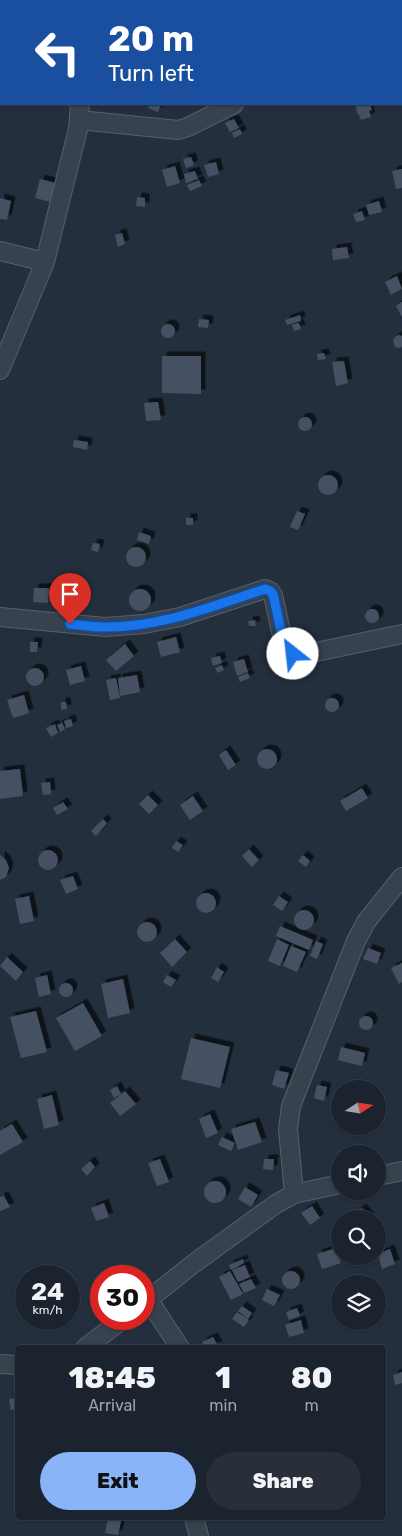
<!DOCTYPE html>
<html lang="en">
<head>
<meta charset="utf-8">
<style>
  :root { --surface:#1b232e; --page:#282f3a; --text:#f1f3f6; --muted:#a0a4aa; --line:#39404a; --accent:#8ab4f8 }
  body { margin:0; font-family:Rubik,sans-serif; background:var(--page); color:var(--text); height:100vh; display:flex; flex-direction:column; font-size:19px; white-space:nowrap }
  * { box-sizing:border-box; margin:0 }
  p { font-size:16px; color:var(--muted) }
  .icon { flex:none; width:28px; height:28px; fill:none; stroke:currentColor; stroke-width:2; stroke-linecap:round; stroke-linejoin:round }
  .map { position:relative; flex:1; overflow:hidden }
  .panel { position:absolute; left:15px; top:1345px; width:371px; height:175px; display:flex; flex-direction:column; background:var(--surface); border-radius:5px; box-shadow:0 1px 4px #0004,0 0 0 1px var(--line) }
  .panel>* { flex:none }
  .hud { position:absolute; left:0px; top:0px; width:402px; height:105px; box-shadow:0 1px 4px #0004,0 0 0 1px var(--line); background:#1a4fa0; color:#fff; overflow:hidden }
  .needle { width:32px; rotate:78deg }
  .buttons { position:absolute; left:331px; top:1080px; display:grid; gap:10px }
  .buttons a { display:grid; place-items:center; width:55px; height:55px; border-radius:50%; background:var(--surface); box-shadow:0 1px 4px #0004,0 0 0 1px var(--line); font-size:25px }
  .speed { position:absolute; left:15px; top:1265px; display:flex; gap:10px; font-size:25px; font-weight:700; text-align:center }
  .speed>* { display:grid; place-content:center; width:65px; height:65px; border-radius:50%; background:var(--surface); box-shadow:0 1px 4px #0004,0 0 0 1px var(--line); line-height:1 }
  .speed small { font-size:12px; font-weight:400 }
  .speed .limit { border:8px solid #d22; background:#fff; color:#111 }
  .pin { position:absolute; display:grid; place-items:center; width:42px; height:42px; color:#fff; margin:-51px -21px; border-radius:50% 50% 50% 0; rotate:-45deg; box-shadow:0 0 5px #0007 }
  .pin .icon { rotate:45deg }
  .me { position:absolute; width:55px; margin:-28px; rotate:331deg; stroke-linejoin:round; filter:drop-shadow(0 0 4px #0008) }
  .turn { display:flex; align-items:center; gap:18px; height:105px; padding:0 25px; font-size:22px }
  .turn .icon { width:65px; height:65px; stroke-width:2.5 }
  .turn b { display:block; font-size:35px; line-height:42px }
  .eta { display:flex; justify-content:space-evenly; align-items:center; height:85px; text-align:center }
  .eta b { font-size:30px; font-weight:800; line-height:35px }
  .cta { display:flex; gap:10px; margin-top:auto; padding:10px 25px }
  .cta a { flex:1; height:58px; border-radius:30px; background:var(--accent); color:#111; font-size:20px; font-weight:800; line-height:58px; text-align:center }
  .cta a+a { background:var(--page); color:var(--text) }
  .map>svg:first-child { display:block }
  .building { fill:#455162; filter:url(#shadow) }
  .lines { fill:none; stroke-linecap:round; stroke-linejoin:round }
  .street-casing { stroke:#565f6c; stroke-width:20 }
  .street { stroke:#38414e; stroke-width:18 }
  .route-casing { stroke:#114b97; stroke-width:12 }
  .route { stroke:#1a73e8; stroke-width:9 }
</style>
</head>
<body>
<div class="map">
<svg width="402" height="1536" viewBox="0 0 402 1536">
  <defs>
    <filter id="shadow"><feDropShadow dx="4.5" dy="-4.5" stdDeviation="0" flood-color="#0009"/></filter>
  </defs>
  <rect width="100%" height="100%" fill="#242f3e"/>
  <!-- building -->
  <path class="building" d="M150,104H161L158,112L148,108Z
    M355,104H370L372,110L369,111L371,117L361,120L359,115L367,112L358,115Z
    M234,119L239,128L230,132L225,123Z
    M240,129L242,134L234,138L232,133Z
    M191,157L194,165L186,168L183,159Z
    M216,162L219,174L208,177L204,165Z
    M175,166L180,183L167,187L162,170Z
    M402,169V188L396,189L392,171Z
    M195,171L198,179L186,183L184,174Z
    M40,179L56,183L51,202L35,198Z
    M199,180L202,186L190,191L187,185Z
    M137,197L145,198V207L136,206Z
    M0,198L11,201L7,220L0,219Z
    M379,201L382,212L369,215L366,205Z
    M362,211L365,220L356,222L353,214Z
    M122,233L125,244L118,247L115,235Z
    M347,247L349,258L333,260L332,249Z
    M397,276L402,289L391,295L385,282Z
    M402,302V317L396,306Z
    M300,315L301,321L287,325L285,320Z
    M199,319L209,320L208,328L198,327Z
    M299,323L301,329L294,331L292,325Z
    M161 331a7 7 0 1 1 14 0a7 7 0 1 1-14 0Z
    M399,335L402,336V347L399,348L395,347L393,341L395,337Z
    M324,353L326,359L318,360L317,354Z
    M162,356H201V394L162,393Z
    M344,361L348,383L336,386L332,362Z
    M158,402L161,420L146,421L144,403Z
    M298 424a7 7 0 1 1 14 0a7 7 0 1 1-14 0Z
    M74,440L88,442L87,450L73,447Z
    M318 485a10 10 0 1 1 20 0a10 10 0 1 1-20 0Z
    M297,511L305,514L298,530L290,527Z
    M186,518H193V525H186Z
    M139,532L151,536L149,544L137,540Z
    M93,543L100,544L98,552L91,550Z
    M126 557a10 10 0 1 1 20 0a10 10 0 1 1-20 0Z
    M34,588H49L48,603L33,602Z
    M129 600a11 11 0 1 1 22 0a11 11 0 1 1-22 0Z
    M365 616a7 7 0 1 1 14 0a7 7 0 1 1-14 0Z
    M255,620L256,626H249L248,621Z
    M176,637L180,652L161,657L157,642Z
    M30,642H38L37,652H30Z
    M125,644L134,656L116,671L106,660Z
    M220,656L222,663L213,666L211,658Z
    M244,659L248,672L237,676L233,662Z
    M222,665L224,670L218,673L215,668Z
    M81,666L85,681L70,685L66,670Z
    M26 677a9 9 0 1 1 18 0a9 9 0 1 1-18 0Z
    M248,673L250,678L240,682L238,677Z
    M137,675L140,692L120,696L118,678Z
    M116,678L120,698L110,700L106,680Z
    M24,695L29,713L13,718L7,700Z
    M325 705a7 7 0 1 1 14 0a7 7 0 1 1-14 0Z
    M61,702H66L67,709L61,710Z
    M71,719L73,726L66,728L64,721Z
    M62,723L65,729L60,732L57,725Z
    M55,724L58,733L51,737L46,728Z
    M257 759a10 10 0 1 1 20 0a10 10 0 1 1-20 0Z
    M226,750L236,765L228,770L219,755Z
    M20,769L23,796L0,799V771Z
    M50,782L51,794L43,795L41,783Z
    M362,788L368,798L346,811L340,801Z
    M148,795L158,805L149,814L139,804Z
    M193,796L203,811L190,820L180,805Z
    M63,802L68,809L57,815L53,808Z
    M103,819L107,823L96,836L91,831Z
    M176,841L183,845L178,852L172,848Z
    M249,849L259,860L252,867L242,856Z
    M38 860a10 10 0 1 1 20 0a10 10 0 1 1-20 0Z
    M0,855L6,860L9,868L6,877L0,880Z
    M303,855L310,861L306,867L298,861Z
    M73,876L78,889L66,894L60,880Z
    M196 903a10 10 0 1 1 20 0a10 10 0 1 1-20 0Z
    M29,896L34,921L20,924L15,899Z
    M279,896L288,902L282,911L273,905Z
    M294 920a10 10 0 1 1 20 0a10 10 0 1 1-20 0Z
    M137 932a10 10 0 1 1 20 0a10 10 0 1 1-20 0Z
    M280,926L313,940L309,950L276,936Z
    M175,939L187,952L172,967L160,953Z
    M277,939L289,945L280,966L268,961Z
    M316,941L323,944L317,959L310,956Z
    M291,946L306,952L297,972L283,966Z
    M368,948L381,953L377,964L363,959Z
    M7,957L23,972L16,981L0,966Z
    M402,963V982L399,984L391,968Z
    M217,967L224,972L218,982L211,978Z
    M47,975L51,994L39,997L35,978Z
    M167,975L176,980L171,987L163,982Z
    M123,979L130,1013L108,1018L101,984Z
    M59 990a7 7 0 1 1 14 0a7 7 0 1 1-14 0Z
    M83,1003L102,1036L75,1051L56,1018Z
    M36,1011L47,1052L21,1058L10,1017Z
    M359 1023a7 7 0 1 1 14 0a7 7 0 1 1-14 0Z
    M191,1038L230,1047L220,1088L181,1079Z
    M341,1047L365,1053L362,1066L338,1060Z
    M276,1070L289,1073L284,1089L272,1085Z
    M317,1085L327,1087L324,1101L314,1098Z
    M117,1086L121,1094L114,1098L110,1090Z
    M125,1091L136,1104L120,1116L110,1103Z
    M52,1095L59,1125L44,1129L37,1099Z
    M210,1114L218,1133L206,1138L199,1119Z
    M255,1122L262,1142L238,1150L231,1129Z
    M12,1124L23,1142L0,1155V1131Z
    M222,1137L235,1143L231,1151L218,1145Z
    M160,1159L169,1182L157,1186L148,1163Z
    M264,1159H274L273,1170L263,1169Z
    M90,1161L95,1167L87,1176L81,1169Z
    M204 1192a11 11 0 1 1 22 0a11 11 0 1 1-22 0Z
    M245,1187L258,1195L251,1207L238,1199Z
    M4,1196L10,1207L0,1211V1197Z
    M104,1203L109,1217L96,1221L91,1208Z
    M312,1206L320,1218L310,1225L301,1213Z
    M362,1208L371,1219H362L356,1212Z
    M336,1248L341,1263L322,1269L317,1254Z
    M390,1249L395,1264L382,1269L378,1254Z
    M243,1259L244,1263L231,1270L229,1265Z
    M245,1265L250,1277L238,1282L232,1270Z
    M230,1271L243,1294L231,1300L219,1277Z
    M282 1280a9 9 0 1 1 18 0a9 9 0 1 1-18 0Z
    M251,1279L256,1288L244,1293L239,1284Z
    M267,1289L280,1295L274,1306L262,1300Z
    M242,1306L252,1313L248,1319L238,1311Z
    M297,1308L300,1316L289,1320L286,1312Z
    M237,1312L249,1320L244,1327L232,1319Z
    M301,1320L304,1333L289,1337L285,1325Z
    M213,1337L218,1346L204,1348L202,1342Z
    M402,1372V1383L395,1385L393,1375Z
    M18,1398V1409L11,1410L9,1399Z
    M108,1518L121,1521L118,1535L105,1533Z"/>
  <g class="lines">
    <defs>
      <path id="street" d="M77,0V1
        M401,74H402
        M79,120L178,130L188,127L234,104
        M0,251L45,262
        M0,370L45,262L78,129L80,104
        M0,617L105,627L144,624L180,617L265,589L270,591L273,595L284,645L293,653H311L402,634
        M378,1176L402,1171
        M294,1194L288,1129L291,1106L356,941L366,922L402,877
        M148,1299L180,1348
        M144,1303L193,1264L276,1204L294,1194L340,1184
        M85,1348L123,1319
        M0,1364L18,1365
        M194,1518L199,1536"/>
    </defs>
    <!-- street casing -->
    <use href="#street" class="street-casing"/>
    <!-- street -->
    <use href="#street" class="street"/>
  </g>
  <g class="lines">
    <defs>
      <path id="route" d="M70,624C81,625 93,627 104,627C160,628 213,606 265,589L270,591L273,594L284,645L293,654"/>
    </defs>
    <!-- route casing -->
    <use href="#route" class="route-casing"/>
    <!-- route -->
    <use href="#route" class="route"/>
  </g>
</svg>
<div class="buttons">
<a><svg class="needle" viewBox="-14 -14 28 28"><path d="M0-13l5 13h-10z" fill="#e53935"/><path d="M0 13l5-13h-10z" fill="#a0a4aa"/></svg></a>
<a><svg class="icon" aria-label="sound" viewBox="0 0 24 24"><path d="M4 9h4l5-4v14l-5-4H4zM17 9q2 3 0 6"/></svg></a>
<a><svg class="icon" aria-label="search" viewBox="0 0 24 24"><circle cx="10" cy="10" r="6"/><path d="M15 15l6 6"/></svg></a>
<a><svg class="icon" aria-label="layers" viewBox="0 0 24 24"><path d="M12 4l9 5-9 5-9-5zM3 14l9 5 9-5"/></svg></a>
</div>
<div class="speed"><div>24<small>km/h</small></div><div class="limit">30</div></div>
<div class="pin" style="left:70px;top:624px;background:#d93025"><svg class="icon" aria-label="arrive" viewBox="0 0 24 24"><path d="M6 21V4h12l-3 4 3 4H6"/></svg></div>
<svg class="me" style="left:293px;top:654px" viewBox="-20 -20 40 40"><circle r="19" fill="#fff"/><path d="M0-13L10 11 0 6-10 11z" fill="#1a73e8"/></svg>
<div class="hud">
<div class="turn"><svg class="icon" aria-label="left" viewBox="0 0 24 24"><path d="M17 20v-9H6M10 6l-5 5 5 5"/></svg><div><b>20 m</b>Turn left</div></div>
</div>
<section class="panel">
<div class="eta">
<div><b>18:45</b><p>Arrival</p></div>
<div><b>1</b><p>min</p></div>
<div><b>80</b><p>m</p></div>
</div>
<div class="cta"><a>Exit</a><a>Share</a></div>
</section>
</div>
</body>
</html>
